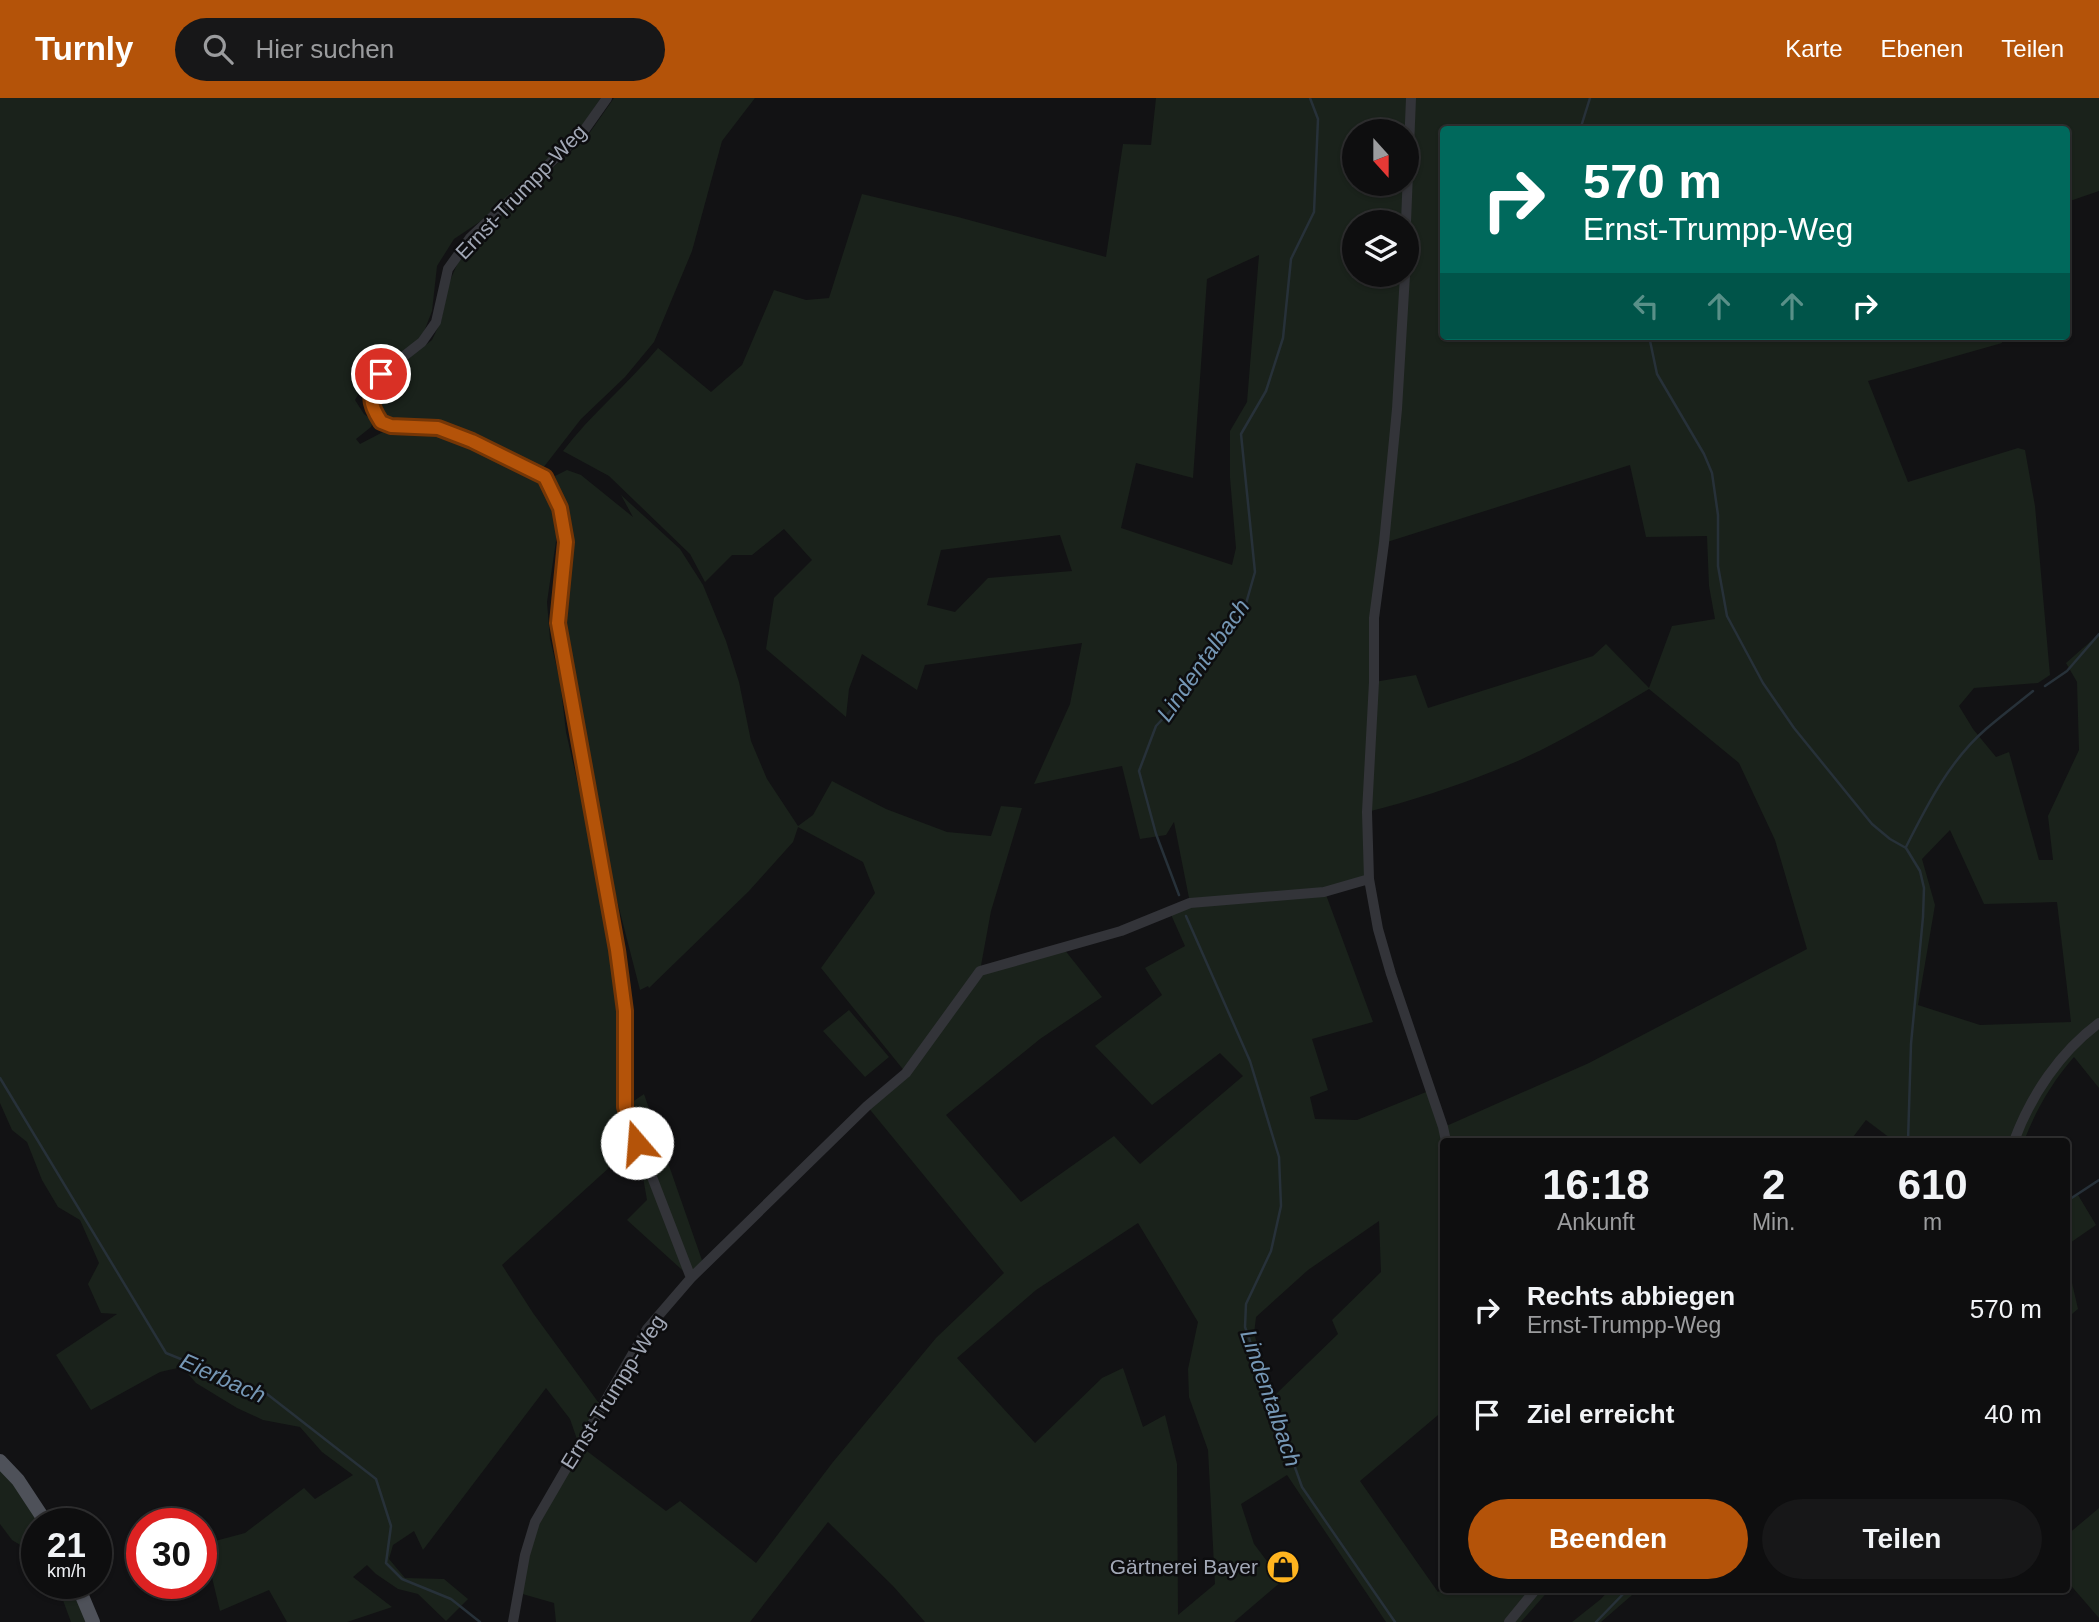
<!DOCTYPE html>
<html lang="de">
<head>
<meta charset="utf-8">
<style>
  :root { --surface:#0e0e0f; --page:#171718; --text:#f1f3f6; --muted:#9b9c9e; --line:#2e2e2f; --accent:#b45309 }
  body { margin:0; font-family:Arial,sans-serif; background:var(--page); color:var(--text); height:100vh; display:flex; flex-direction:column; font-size:26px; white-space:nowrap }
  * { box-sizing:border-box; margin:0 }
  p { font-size:23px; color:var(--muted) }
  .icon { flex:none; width:38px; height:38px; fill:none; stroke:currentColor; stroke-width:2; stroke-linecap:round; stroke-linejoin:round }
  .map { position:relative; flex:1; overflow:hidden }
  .panel { position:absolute; left:1440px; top:1040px; width:630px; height:455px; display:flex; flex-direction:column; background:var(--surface); border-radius:7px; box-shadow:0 2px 5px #0004,0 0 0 2px var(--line) }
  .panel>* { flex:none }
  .guide { position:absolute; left:1440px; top:28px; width:630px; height:214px; border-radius:7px; box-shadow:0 2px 5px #0004,0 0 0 2px var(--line); background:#00695c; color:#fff; overflow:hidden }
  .needle { width:46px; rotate:159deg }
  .fabs { position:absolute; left:1342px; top:21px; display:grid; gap:14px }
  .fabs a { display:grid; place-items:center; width:77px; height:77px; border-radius:50%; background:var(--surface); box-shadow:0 2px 5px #0004,0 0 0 2px var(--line); font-size:35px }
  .speed { position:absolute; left:21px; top:1410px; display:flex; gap:14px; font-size:35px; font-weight:700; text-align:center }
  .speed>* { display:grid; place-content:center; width:91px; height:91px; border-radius:50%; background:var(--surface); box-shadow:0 2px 5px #0004,0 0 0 2px var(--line); line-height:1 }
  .speed small { font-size:18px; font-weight:400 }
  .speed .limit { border:10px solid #d22; background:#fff; color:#111 }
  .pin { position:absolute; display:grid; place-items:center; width:60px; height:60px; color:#fff; margin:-30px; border:4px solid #fff; border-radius:50%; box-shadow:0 2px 7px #0007 }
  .me { position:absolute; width:77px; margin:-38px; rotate:342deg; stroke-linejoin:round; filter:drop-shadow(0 0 5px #0008) }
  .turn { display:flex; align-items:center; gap:24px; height:147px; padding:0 28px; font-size:32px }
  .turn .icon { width:91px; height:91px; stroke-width:2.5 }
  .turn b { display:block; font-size:49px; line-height:60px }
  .lanes { display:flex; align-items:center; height:66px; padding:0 28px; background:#0003; justify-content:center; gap:35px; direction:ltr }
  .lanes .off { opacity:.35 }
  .eta { display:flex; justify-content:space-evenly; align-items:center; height:119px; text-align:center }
  .eta b { font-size:42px; font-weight:600; line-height:49px }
  .action { display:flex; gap:14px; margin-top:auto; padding:14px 28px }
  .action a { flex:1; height:80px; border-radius:42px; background:var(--accent); color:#fff; font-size:28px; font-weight:600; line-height:80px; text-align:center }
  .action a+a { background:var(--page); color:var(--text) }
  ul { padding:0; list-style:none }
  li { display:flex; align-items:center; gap:21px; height:105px; padding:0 28px }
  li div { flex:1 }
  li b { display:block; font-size:26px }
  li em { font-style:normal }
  header { display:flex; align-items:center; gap:42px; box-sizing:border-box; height:98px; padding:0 35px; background:var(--accent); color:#fff }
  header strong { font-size:33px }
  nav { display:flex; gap:38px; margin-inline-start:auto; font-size:24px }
  .search { width:490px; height:63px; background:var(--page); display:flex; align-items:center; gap:18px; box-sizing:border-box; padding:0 24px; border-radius:38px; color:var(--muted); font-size:26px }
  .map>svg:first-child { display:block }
  .green { fill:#1a221b; fill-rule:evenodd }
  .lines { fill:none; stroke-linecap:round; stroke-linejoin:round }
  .stream { stroke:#273139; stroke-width:2.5 }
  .minor { stroke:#333439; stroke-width:10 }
  .major { stroke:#4e5159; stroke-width:14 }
  .route-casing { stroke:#753606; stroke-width:18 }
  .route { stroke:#b45309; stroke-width:12 }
  .labels { text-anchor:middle; stroke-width:5; stroke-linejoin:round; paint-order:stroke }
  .street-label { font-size:21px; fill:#a2a8b6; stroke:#0d0d0f }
  .poi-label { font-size:21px; fill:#a2a8b6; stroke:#0d0d0f; text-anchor:end }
  .water-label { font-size:23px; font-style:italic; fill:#7597b5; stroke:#0d0d0f }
</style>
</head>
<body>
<header>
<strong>Turnly</strong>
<div class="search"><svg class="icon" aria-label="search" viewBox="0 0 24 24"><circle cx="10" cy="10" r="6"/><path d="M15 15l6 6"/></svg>Hier suchen</div>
<nav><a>Karte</a><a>Ebenen</a><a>Teilen</a></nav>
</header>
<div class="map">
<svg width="2099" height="1524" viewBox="0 0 2099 1524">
  <rect width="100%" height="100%" fill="#121214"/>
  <!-- green -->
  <path class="green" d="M0,0H601L583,26L556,55L484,121L454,141L437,168L432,213L422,239L381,273L374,270L355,302L364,316L373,323L371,329L356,341L360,346L383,334L403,333L432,335L457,342L493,357L540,382L557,418L556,443L547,504L550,541L560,583L566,634L588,731L614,863L621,922L623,1012L633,1048L502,1167L533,1215L601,1308L579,1347L666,1413L680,1403L756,1465L833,1364L936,1240L1004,1175L867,1008L906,975L821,870L875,795L863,764L798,729L793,744L749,793L649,890L648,888L640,892L611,779L561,522L571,438L555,378L567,372L581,377L633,419L621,397L680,451L703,487L726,543L739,584L751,643L767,681L798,728L813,717L832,683L886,711L947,734L991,738L1001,708L1022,710L991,813L980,873L1064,851L1102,899L1040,941L946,1017L1021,1104L1114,1038L1140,1066L1243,978L1220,955L1152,1007L1095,948L1162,897L1145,870L1185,848L1169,812L1190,805L1174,724L1166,737L1140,741L1122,668L1034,686L1070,606L1082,545L925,567L917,592L862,556L849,591L846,619L766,551L774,500L812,462L784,431L752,457H732L705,484L690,456L609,378L563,353C591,316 628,286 658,250L711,294L742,267L774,192L806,202L829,200L862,96L958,119L1106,159L1123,46L1151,47L1156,0H2099V93L2067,104V32H1444V238H2001L2002,245L1868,283L1908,384L2018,350L2025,352L2035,408L2050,577L2038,585L1974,590L1959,608L1973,631L1996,659L2009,654L2039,762H2053L2048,718L2079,652L2077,584L2066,565L2099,536V990L2074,959C2052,984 2036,1012 2024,1043H1894L1866,1022L1850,1043H1444V1312L1360,1383L1438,1494L1444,1490L1550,1491L1521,1524H1386L1287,1377L1241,1406L1254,1446L1282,1483L1234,1524H925L893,1488L828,1424L750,1524H556L554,1505L519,1495L535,1424L579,1347L570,1321L546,1290L423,1452L414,1433L393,1447L389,1461L405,1480L444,1481L468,1501L446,1523L418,1496L398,1491L376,1476L367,1467L353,1479L392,1509L347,1524H287L269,1492L220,1513L204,1446L245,1435L304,1390L315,1401L353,1377L322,1354L300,1329L263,1322L237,1310L196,1285L182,1269L160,1274L91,1312L56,1257L117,1216L101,1215L88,1186L99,1165L80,1122L58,1109L42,1082L27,1044L12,1032L0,1005ZM1354,33H1407V86H1354ZM1354,124H1407V177H1354ZM1259,157L1247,304L1230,333V380L1236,450L1232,467L1121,430L1136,365L1193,380L1207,181ZM1630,367L1646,439L1707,438L1709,488L1715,521L1672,528L1649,590L1606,546L1593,558L1428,610L1416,577L1374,584L1384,445ZM1060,437L1072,473L988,480L955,514L927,507L941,452ZM1649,591L1739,665L1775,742L1807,851L1589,965L1444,1029L1431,992L1357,1022L1315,1021L1310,999L1328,992L1312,941L1373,924L1325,794L1369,781L1367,714C1411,703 1454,689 1496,672C1550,651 1600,620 1649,591ZM1950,732L1984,806L2057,804L2071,924L1980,927L1918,907L1935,807L1922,761ZM1379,1123L1381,1174L1332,1222L1338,1236L1275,1297L1254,1236L1256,1219L1308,1172ZM1138,1125L1198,1224L1188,1271L1189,1299L1208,1352L1215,1486L1178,1517L1177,1366L1165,1317L1143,1329L1123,1270L1102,1280L1035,1345L957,1260L1036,1192Z
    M614,0H755L722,43L692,153L654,244L625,279L581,321L543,370L467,337L400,325L387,320L379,312L376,293L389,276L432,242L441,223L449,185L459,162L499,117L586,40Z
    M849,912L889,959L865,979L823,933Z
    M644,996L704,1168L691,1180L627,1122L647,1102L637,1045L625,1009Z
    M2078,1097L2096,1127L2067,1147V1103Z
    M2067,1163L2078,1211L2067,1220Z
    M0,1363L47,1426H37V1457L12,1442L0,1426Z
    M2099,1410V1520L2067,1483V1437Z
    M57,1486H77L93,1524H71Z
    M1610,1491H1639L1601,1524H1572L1601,1501Z"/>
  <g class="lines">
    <!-- stream -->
    <path class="stream" d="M1580,32L1590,0
      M1649,238L1657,276L1704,356L1712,375L1718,417V468L1727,518L1763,585L1794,630L1872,726L1890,741L1906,750L1920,773L1924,790L1923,819L1911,946L1908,1043
      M2045,588L2067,573L2099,536
      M1906,749C1927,707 1950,662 1986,631C2001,618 2017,606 2033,593
      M1179,797L1156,736L1139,673L1156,628L1172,611L1245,509L1255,474L1241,336L1266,293L1283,240L1291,161L1314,114L1318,21L1310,0
      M1186,818L1250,963L1279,1059L1281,1108L1271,1153L1246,1206L1245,1229L1302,1389L1395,1524
      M0,980L166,1255L267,1296L376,1381L391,1428L386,1465L402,1481L451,1501L480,1524
      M2067,1103L2099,1082
      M1596,1524L1628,1491"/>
    <!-- minor -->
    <path class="minor" d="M607,0L583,34L470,140L448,171L436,224L422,244L381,276L372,290L371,302L381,324L391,328L438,330L472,343L545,379L560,410L566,444L558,525L617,853L625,913V1009L691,1180
      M1406,124L1411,0
      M1405,177L1397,311L1384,445L1374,520V584L1367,714L1369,781L1378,831L1391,876L1443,1029L1446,1043
      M2014,1043C2031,997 2060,954 2099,925
      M513,1524L525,1457L535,1424L647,1231L691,1180L867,1008L906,975L980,873L1121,833L1190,805L1324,794L1369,781
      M1509,1524L1536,1491"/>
    <!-- major -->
    <path class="major" d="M0,1363L18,1382L47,1426
      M77,1486L93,1524"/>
  </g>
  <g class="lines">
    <defs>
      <path id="route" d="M381,276C368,296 368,304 381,324L391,328L438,330L472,343L545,379L560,410L566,444L558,525L617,852L625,913V1009L637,1045"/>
    </defs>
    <!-- route casing -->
    <use href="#route" class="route-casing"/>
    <!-- route -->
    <use href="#route" class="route"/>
  </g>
  <!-- icons -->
  <defs>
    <symbol id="shop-disc" viewBox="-11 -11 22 22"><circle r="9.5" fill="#ffb41f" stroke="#0d0d0f"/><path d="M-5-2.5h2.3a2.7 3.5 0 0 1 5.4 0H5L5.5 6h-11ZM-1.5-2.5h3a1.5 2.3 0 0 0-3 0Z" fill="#111"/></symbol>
  </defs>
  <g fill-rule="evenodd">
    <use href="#shop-disc" x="1264" y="1450" width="38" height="38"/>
  </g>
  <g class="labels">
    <!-- street labels -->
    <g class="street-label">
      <text transform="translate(521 94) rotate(-46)" y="7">Ernst-Trumpp-Weg</text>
      <text transform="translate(613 1294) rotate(-58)" y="7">Ernst-Trumpp-Weg</text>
    </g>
    <!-- poi labels -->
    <g class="poi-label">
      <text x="1258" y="1476">Gärtnerei Bayer</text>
    </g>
    <!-- water labels -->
    <g class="water-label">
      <text transform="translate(1203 562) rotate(-55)" y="8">Lindentalbach</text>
      <text transform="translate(223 1280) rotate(24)" y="8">Eierbach</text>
      <text transform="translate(1271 1300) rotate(71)" y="8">Lindentalbach</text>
    </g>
  </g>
</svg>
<div class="fabs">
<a><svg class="needle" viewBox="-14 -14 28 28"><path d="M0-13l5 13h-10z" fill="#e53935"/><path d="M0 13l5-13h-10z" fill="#9b9c9e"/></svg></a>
<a><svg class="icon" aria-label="layers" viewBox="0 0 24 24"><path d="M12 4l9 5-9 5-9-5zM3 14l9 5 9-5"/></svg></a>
</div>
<div class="speed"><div>21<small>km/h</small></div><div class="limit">30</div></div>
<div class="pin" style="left:381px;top:276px;background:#d93025"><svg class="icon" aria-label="arrive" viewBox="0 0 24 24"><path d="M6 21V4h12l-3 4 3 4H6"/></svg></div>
<svg class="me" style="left:637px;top:1045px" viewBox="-20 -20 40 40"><circle r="19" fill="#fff"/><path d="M0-13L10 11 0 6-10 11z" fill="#b45309"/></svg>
<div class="guide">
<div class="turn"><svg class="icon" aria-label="right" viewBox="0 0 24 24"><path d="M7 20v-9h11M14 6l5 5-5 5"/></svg><div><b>570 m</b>Ernst-Trumpp-Weg</div></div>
<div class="lanes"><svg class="icon off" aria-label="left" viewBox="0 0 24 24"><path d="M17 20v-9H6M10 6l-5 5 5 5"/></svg><svg class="icon off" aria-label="ahead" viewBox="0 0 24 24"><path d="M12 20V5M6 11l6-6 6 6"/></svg><svg class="icon off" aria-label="ahead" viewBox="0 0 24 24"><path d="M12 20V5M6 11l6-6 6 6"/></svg><svg class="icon" aria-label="right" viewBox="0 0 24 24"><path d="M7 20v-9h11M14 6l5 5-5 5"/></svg></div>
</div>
<section class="panel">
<div class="eta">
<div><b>16:18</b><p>Ankunft</p></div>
<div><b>2</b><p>Min.</p></div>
<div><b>610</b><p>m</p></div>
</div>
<ul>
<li><svg class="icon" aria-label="right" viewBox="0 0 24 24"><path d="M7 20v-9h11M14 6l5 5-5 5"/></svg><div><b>Rechts abbiegen</b><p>Ernst-Trumpp-Weg</p></div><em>570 m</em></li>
<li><svg class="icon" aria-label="arrive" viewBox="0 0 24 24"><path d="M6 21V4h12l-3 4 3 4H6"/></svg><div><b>Ziel erreicht</b></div><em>40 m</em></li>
</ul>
<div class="action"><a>Beenden</a><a>Teilen</a></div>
</section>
</div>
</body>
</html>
